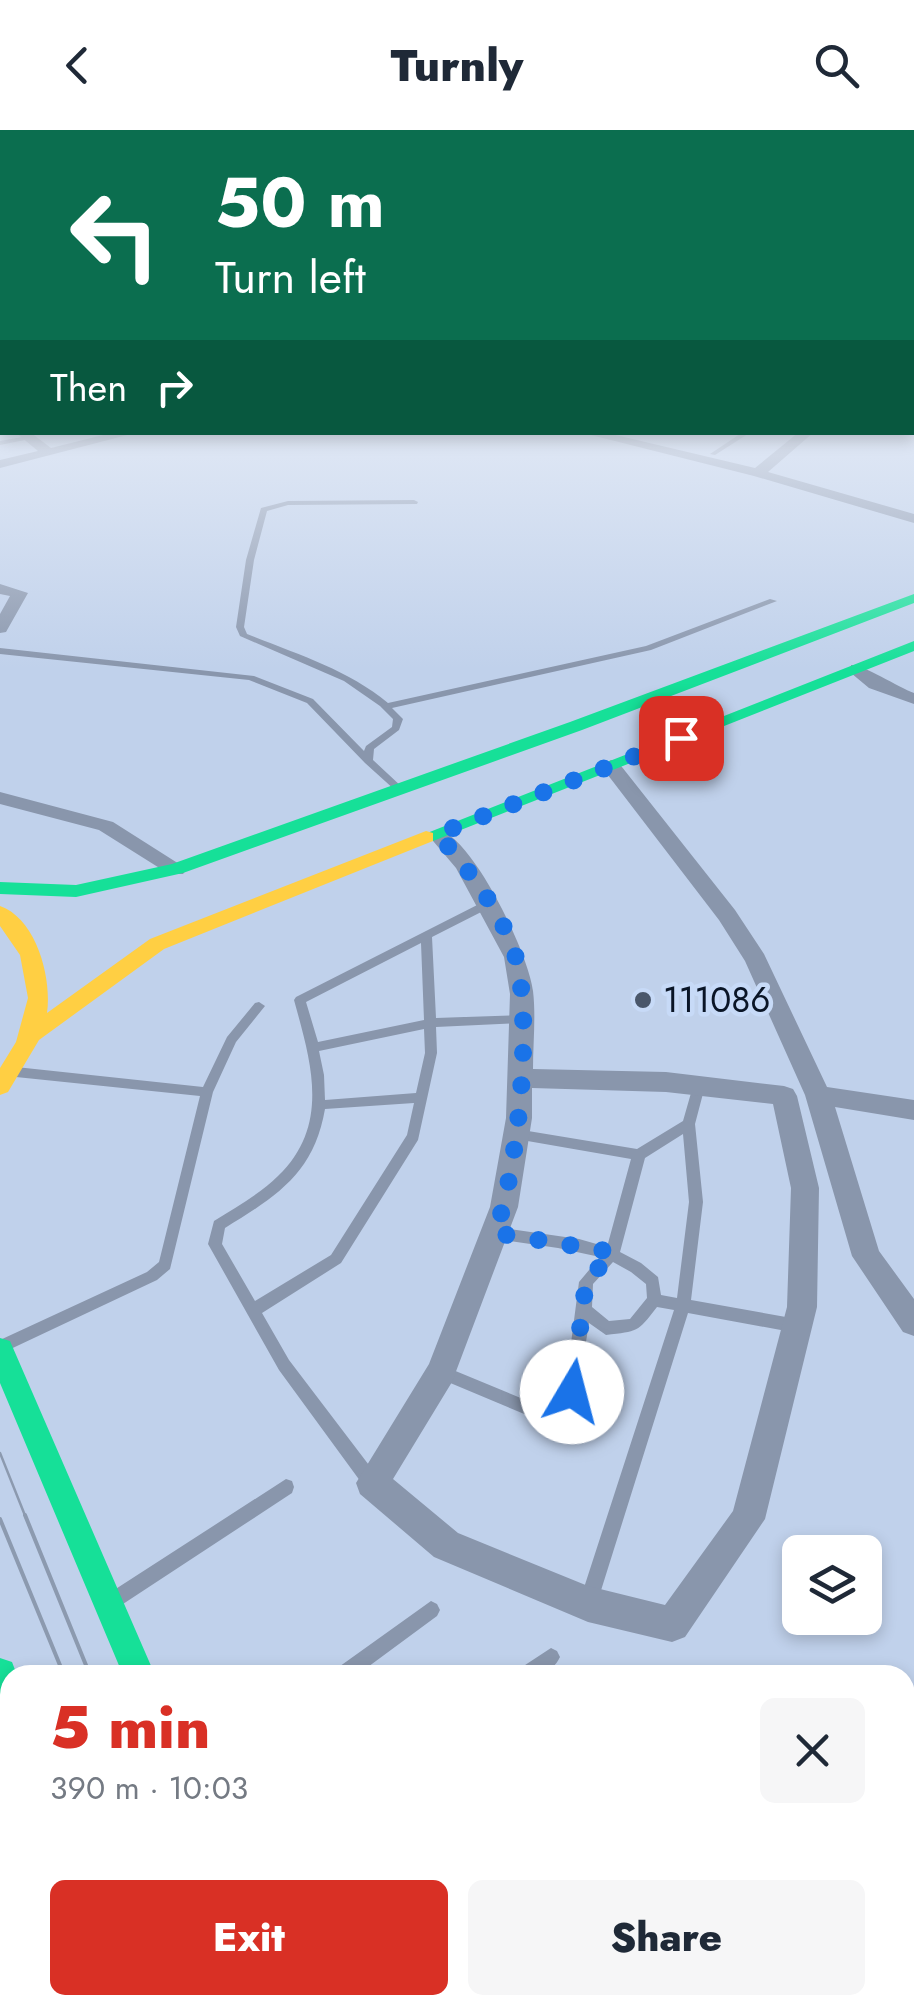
<!DOCTYPE html>
<html lang="en">
<head>
<meta charset="utf-8">
<style>
  :root { --surface:#fff; --page:#f6f6f7; --text:#1f2937; --muted:#747a83; --accent:#d93025 }
  body { margin:0; font-family:Jost,sans-serif; background:var(--page); color:var(--text); height:100vh; display:flex; flex-direction:column; font-size:38px; white-space:nowrap }
  * { box-sizing:border-box; margin:0 }
  p { font-size:32px; color:var(--muted) }
  .icon { flex:none; width:55px; height:55px; fill:none; stroke:currentColor; stroke-width:2; stroke-linecap:round; stroke-linejoin:round }
  .map { position:relative; flex:1; overflow:hidden }
  .drawer { position:absolute; left:0px; top:1535px; width:915px; height:350px; display:flex; flex-direction:column; background:var(--surface); border-radius:30px 30px 0 0; box-shadow:0 5px 15px #0003 }
  .drawer>* { flex:none }
  .banner { position:absolute; left:0px; top:0px; width:915px; height:305px; box-shadow:0 5px 15px #0003; background:#0b6e4f; color:#fff; overflow:hidden }
  .buttons { position:absolute; left:782px; top:1405px; display:grid; gap:20px }
  .buttons a { display:grid; place-items:center; width:100px; height:100px; border-radius:15px; background:var(--surface); box-shadow:0 5px 15px #0003; font-size:50px }
  .pin { position:absolute; display:grid; place-items:center; width:85px; height:85px; color:#fff; margin:-42px; border-radius:20px; box-shadow:0 5px 15px #0006 }
  .me { position:absolute; width:110px; margin:-55px; rotate:8deg; stroke-linejoin:round; filter:drop-shadow(0 0 8px #0008) }
  .turn { display:flex; align-items:center; gap:35px; height:210px; padding:0 50px; font-size:45px }
  .turn .icon { width:130px; height:130px; stroke-width:2.5 }
  .turn b { display:block; font-size:70px; line-height:85px }
  .then { display:flex; align-items:center; height:95px; padding:0 50px; background:#0003; gap:20px; font-size:38px }
  .round { display:grid; place-items:center; flex:none; width:105px; height:105px; border-radius:15px; background:var(--page) }
  .summary { display:flex; align-items:center; justify-content:space-between; height:170px; padding:0 50px }
  h1 { font-size:60px; font-weight:800; line-height:75px; color:var(--accent) }
  .button { display:flex; gap:20px; margin-top:auto; padding:20px 50px }
  .button a { flex:1; height:115px; border-radius:15px; background:var(--accent); color:#fff; font-size:40px; font-weight:800; line-height:115px; text-align:center }
  .button a+a { background:var(--page); color:var(--text) }
  header { display:flex; justify-content:space-between; align-items:center; height:130px; padding:0 50px; background:var(--surface); font-size:45px; font-weight:800 }
  .map>svg:first-child { display:block }
  .lines { fill:none; stroke-linecap:round; stroke-linejoin:round }
  .lane { fill:#8996ac; fill-rule:evenodd }
  .street { fill:#8996ac; fill-rule:evenodd }
  .fast { fill:#16e098; fill-rule:evenodd }
  .slow { fill:#ffcf43; fill-rule:evenodd }
  .jam { fill:#f24e42; fill-rule:evenodd }
  .tram-far1 { stroke:#8c9aaf; stroke-width:2.5 }
  .tram { stroke:#8c9aaf; stroke-width:4 }
  .route { stroke:#1a73e8; stroke-width:18; stroke-dasharray:0 32.4 }
  .poi-dot { fill:#4a576b; stroke:#c7daf7; stroke-width:4 }
  .labels { text-anchor:middle; stroke-width:9; stroke-linejoin:round; paint-order:stroke }
  .poi-label { font-size:35px; fill:#0a1526; stroke:#c7daf7; text-anchor:start }
</style>
</head>
<body>
<header><svg class="icon" aria-label="back" viewBox="0 0 24 24"><path d="M15 5l-7 7 7 7"/></svg>Turnly<svg class="icon" aria-label="search" viewBox="0 0 24 24"><circle cx="10" cy="10" r="6"/><path d="M15 15l6 6"/></svg></header>
<div class="map">
<svg width="914" height="1885" viewBox="0 0 914 1885">
  <rect width="100%" height="100%" fill="#c0d1eb"/>
  <g class="lines">
    <!-- lane -->
    <path class="lane" d="M743,302H751L715,325L710,324Z
      M28,306L30,309L0,315V311Z
      M414,370L418,372L417,374L288,375L267,381L254,430L244,497L247,504C296,524 347,539 388,573L646,516L770,469L777,471L651,520L392,578L403,589L399,600L374,619L373,630L402,657V661H396L365,633L307,573L249,550L0,524V518L254,546L313,569L364,621L366,616L392,597L393,589L380,576L344,551L240,506L236,497L246,430L261,378L288,371Z
      M489,769L494,773L493,776L432,807L436,888L521,885L527,889L521,893L436,897L437,923L418,1010L341,1133L262,1183L289,1230L378,1347L380,1353L378,1359L372,1361L366,1359L279,1240L208,1114L214,1091C236,1077 260,1064 278,1046C331,995 311,932 294,870L296,867ZM421,813L424,890L318,912L306,872ZM424,899L425,923L416,963L325,970L324,945L319,921ZM414,973L407,1005L331,1125L255,1171L222,1114L225,1098C277,1066 314,1043 325,979Z
      M259,872L265,876L236,912L213,962L170,1139L157,1150L0,1224V1210L147,1142L159,1132L200,966L16,947L10,942L12,939L16,937L203,957L227,907L255,873Z
      M699,951L703,953L705,956L695,994L703,1072L691,1170L797,1189L802,1191L804,1196L802,1201L797,1203L688,1183L598,1470L595,1476L589,1479L583,1476L580,1470L674,1180L657,1177C637,1203 638,1201 606,1205L589,1193L577,1268L541,1291L436,1247L433,1242L436,1237L441,1235L540,1276L565,1259L579,1152L600,1127L558,1118L495,1109L490,1107L488,1103L490,1099L495,1097L579,1109L607,1117L631,1029L516,1009L511,1008L509,1004L511,1000L516,999L637,1019L683,991L693,956L695,953ZM683,1004L689,1072L677,1168L661,1165L658,1147L641,1133L620,1122L645,1028ZM613,1132L631,1142L646,1154L647,1168L630,1189L609,1191L592,1177L593,1154Z
      M286,1349L292,1351L294,1357L292,1363L123,1474L117,1477L111,1474L108,1468L111,1462Z
      M431,1471L437,1474L440,1480L437,1486L357,1545H333L336,1539Z
      M551,1518L557,1521L560,1527C551,1546 534,1545 516,1545L519,1539Z"/>
    <!-- street -->
    <path class="street" d="M912,275L914,276V284L912,283Z
      M0,282L2,283V292L0,291Z
      M15,302H30L51,318L115,302H139L0,338V330L38,321Z
      M579,302H603L755,338L799,302H814L768,342L914,384V393L754,346Z
      M0,454L28,463L6,502L0,503V484L10,466L0,464Z
      M851,535C862,534 898,557 914,563V574L869,558L851,543Z
      M611,630L618,632L735,780L764,824L827,957L914,970V990L835,977L879,1121L914,1169V1206L903,1202L852,1126L805,965L745,831L719,790L601,636Z
      M0,662L113,692L187,739L183,744H169L99,700L0,674Z
      M438,699C474,709 529,825 533,861C536,886 533,914 533,939L666,942L784,956L793,959L797,966L819,1058L817,1177L765,1389L685,1507L672,1512L588,1492L434,1427L360,1364L356,1353L429,1234L490,1077L506,988L510,864L504,827L456,738L428,705ZM532,958L666,962L773,974L791,1058L787,1177L733,1381L665,1475L588,1456L458,1403L393,1349L452,1252L518,1077L532,988Z
      M296,1875H350L346,1885H292Z"/>
    <!-- fast -->
    <path class="fast" d="M914,464V473L582,600L183,743L76,767L0,764V752L76,755L172,734L570,592Z
      M914,511V521L433,711H419L417,707Z
      M0,1208L10,1211L155,1545H123L0,1253Z
      M0,1528L12,1532L17,1545H10V1589L0,1584Z"/>
    <!-- slow -->
    <path class="slow" d="M426,701L433,703V711L164,819L39,910L8,962L0,965V938L16,912L28,868L20,825L0,796V776C37,789 52,849 47,883L150,809Z
      M97,1875H135L138,1885H100Z"/>
    <!-- jam -->
    <path class="jam" d="M262,1875H300L304,1885H266Z"/>
    <!-- tram-far1 -->
    <path class="tram-far1" d="M0,1323L26,1388"/>
    <!-- tram -->
    <path class="tram" d="M25,1385L90,1545
      M0,1389L64,1545
      M194,1875L197,1885
      M224,1875L228,1885"/>
  </g>
  <!-- sky -->
  <linearGradient id="sky" x2="0" y2="1"><stop stop-color="#78b7da"/><stop offset="0.51" stop-color="#e3eaf6"/><stop offset="1" stop-color="#e3eaf6" stop-opacity="0"/></linearGradient>
  <rect width="914" height="539" fill="url(#sky)"/>
  <g class="lines">
    <!-- route -->
    <path class="route" d="M572,1262L586,1152L613,1122L495,1103C518,1039 533,893 516,828C503,782 468,740 438,704L681,608"/>
  </g>
  <!-- markers -->
  <circle class="poi-dot" cx="643" cy="870" r="10"/>
  <g class="labels">
    <!-- poi labels -->
    <g class="poi-label">
      <text x="663" y="882">111086</text>
    </g>
  </g>
</svg>
<div class="buttons">
<a><svg class="icon" aria-label="layers" viewBox="0 0 24 24"><path d="M12 4l9 5-9 5-9-5zM3 14l9 5 9-5"/></svg></a>
</div>
<div class="pin" style="left:681px;top:608px;background:#d93025"><svg class="icon" aria-label="arrive" viewBox="0 0 24 24"><path d="M6 21V4h12l-3 4 3 4H6"/></svg></div>
<svg class="me" style="left:572px;top:1262px" viewBox="-20 -20 40 40"><circle r="19" fill="#fff"/><path d="M0-13L10 11 0 6-10 11z" fill="#1a73e8"/></svg>
<div class="banner">
<div class="turn"><svg class="icon" aria-label="left" viewBox="0 0 24 24"><path d="M17 20v-9H6M10 6l-5 5 5 5"/></svg><div><b>50 m</b>Turn left</div></div>
<div class="then">Then<svg class="icon" aria-label="right" viewBox="0 0 24 24"><path d="M7 20v-9h11M14 6l5 5-5 5"/></svg></div>
</div>
<section class="drawer">
<div class="summary"><div><h1>5 min</h1><p>390 m · 10:03</p></div><a class="round"><svg class="icon" aria-label="close" viewBox="0 0 24 24"><path d="M6 6l12 12M18 6L6 18"/></svg></a></div>
<div class="button"><a>Exit</a><a>Share</a></div>
</section>
</div>
</body>
</html>
